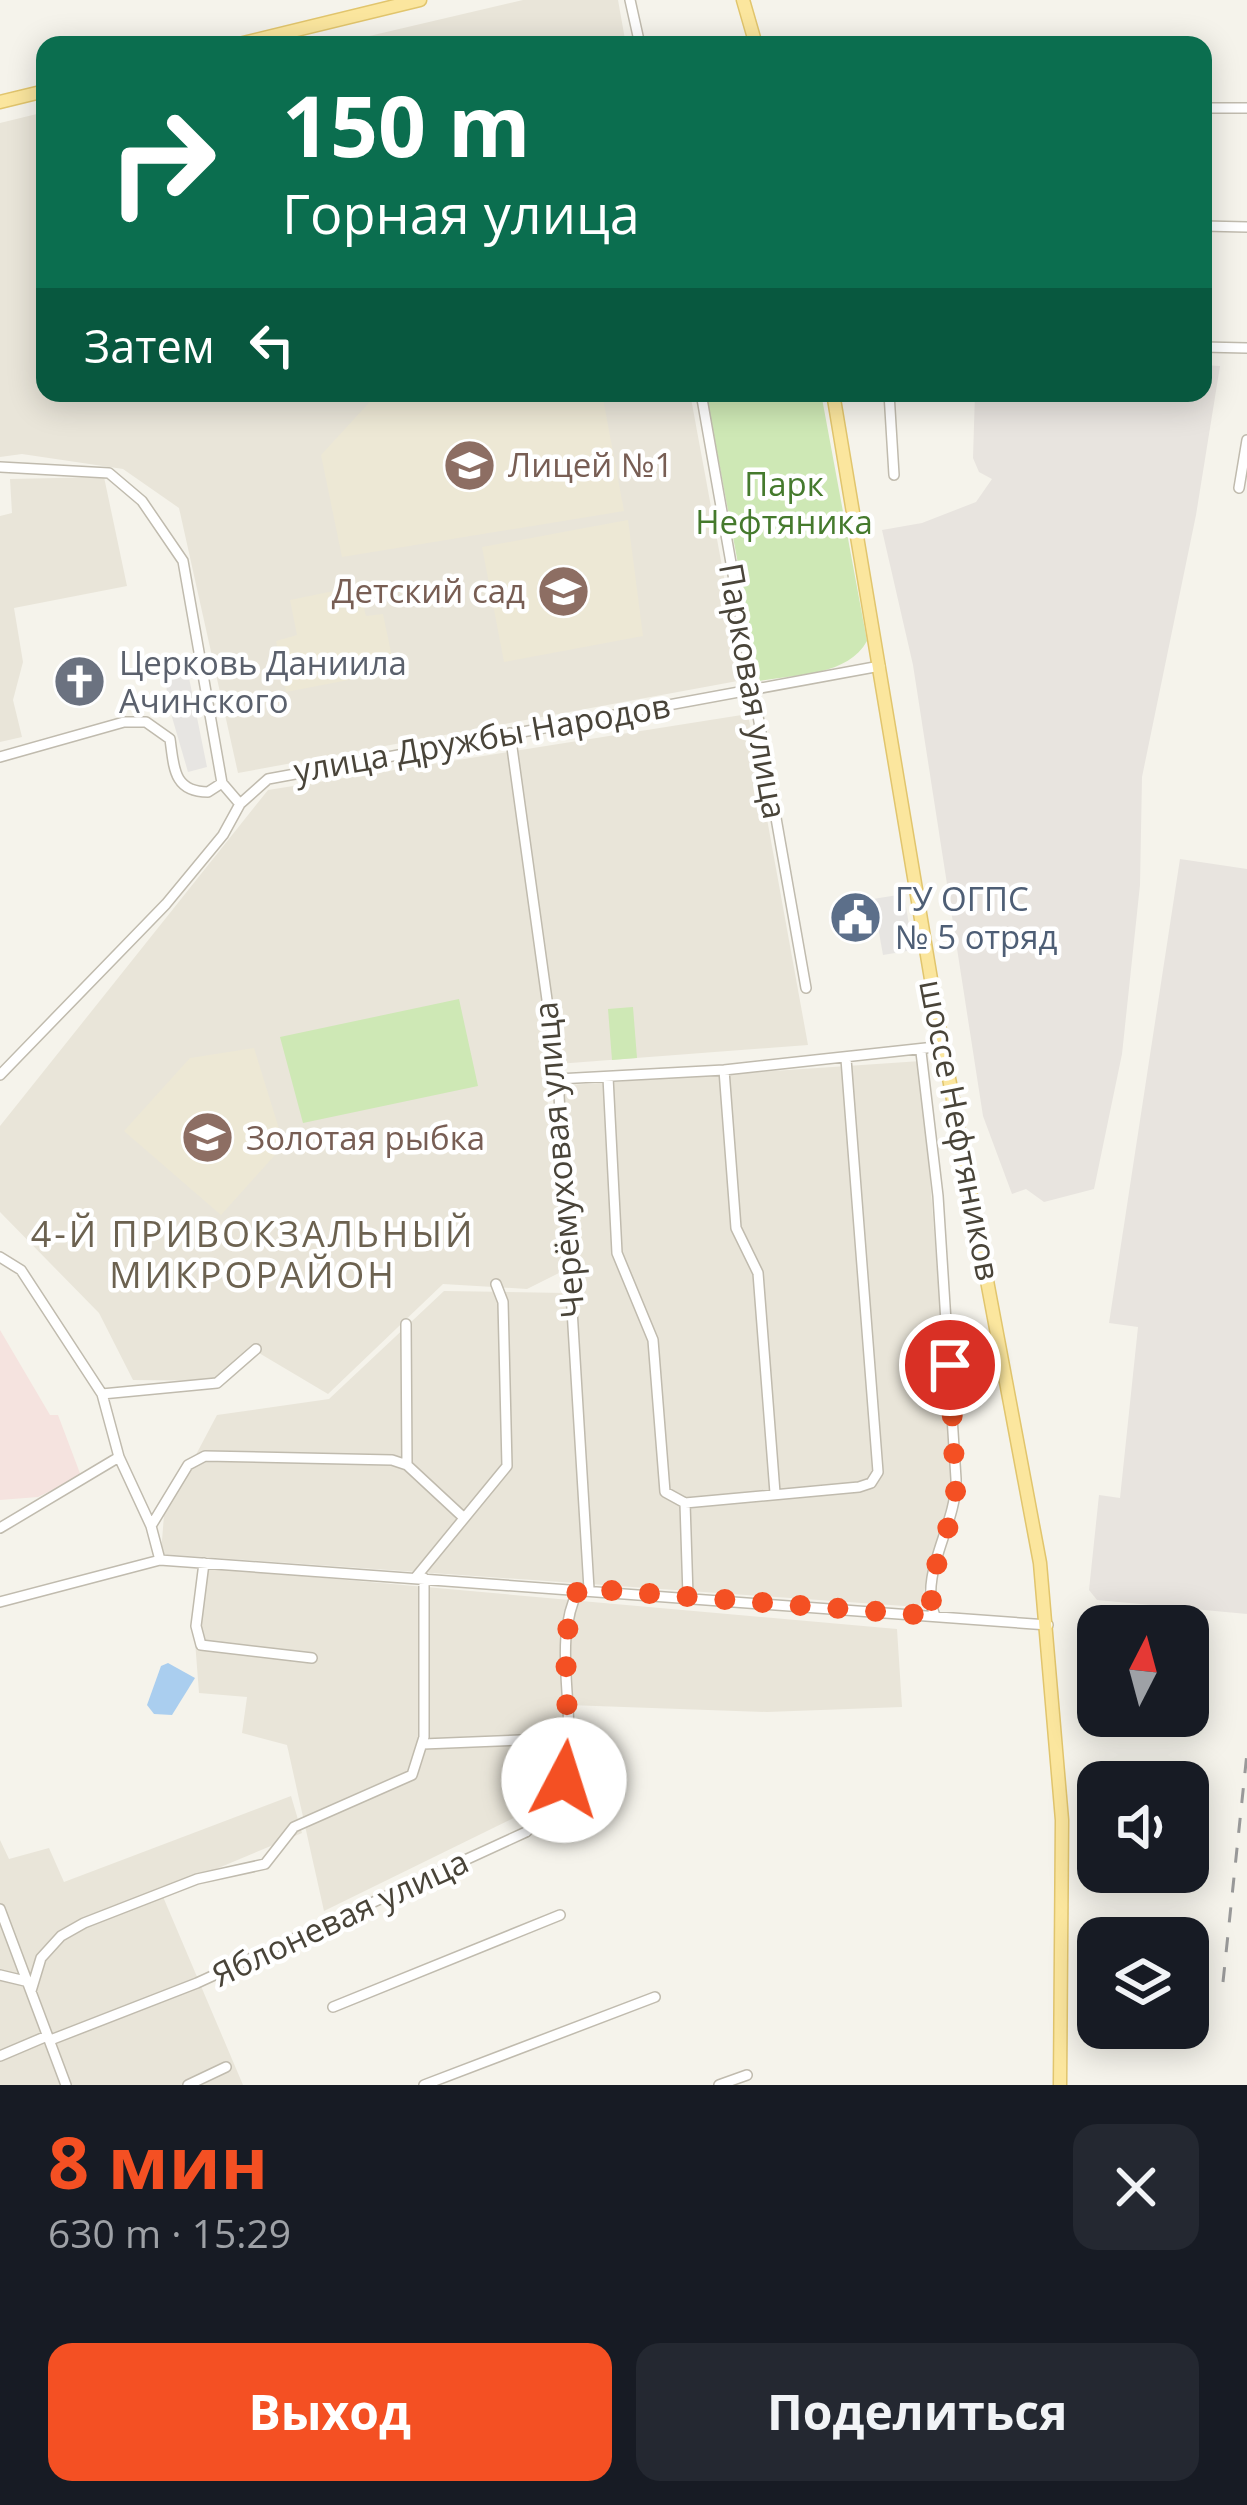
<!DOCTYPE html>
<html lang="ru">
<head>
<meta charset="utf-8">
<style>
  :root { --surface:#171b24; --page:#242831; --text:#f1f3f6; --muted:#9ea1a6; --accent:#f45023 }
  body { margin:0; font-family:"Open Sans",sans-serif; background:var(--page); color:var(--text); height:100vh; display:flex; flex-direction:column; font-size:45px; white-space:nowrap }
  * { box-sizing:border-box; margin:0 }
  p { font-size:39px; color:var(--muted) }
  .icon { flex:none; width:66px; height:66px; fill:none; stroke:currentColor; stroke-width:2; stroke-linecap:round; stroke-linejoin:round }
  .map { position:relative; height:2085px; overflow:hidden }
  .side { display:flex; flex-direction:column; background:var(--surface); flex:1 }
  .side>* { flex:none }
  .guide { position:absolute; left:36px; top:36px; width:1176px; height:366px; border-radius:24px; box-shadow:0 6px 30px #0003; background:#0b6e4f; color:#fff; overflow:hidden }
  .needle { width:78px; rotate:6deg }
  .buttons { position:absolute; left:1077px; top:1605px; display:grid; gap:24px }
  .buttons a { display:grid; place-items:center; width:132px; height:132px; border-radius:24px; background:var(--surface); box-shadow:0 6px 30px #0003; font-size:60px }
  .pin { position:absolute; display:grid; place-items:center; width:102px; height:102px; color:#fff; margin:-51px; border:6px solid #fff; border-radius:50%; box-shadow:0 3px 12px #0007 }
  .me { position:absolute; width:132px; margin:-66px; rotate:5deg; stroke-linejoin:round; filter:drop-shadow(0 0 9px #0008) }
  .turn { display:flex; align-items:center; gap:42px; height:252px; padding:0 48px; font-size:54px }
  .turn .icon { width:156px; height:156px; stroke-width:2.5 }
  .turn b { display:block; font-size:84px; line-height:102px }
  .then { display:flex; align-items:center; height:114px; padding:0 48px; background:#0003; gap:24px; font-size:45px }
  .round { display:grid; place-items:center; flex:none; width:126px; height:126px; border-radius:24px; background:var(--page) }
  .head { display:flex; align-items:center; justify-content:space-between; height:204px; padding:0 48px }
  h1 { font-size:72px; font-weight:700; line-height:90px; color:var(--accent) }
  .action { display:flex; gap:24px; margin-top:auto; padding:24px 48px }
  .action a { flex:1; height:138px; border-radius:24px; background:var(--accent); color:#fff; font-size:48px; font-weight:700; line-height:138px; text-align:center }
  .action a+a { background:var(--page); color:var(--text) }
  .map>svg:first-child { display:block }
  .residential { fill:#e9e5d9 }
  .industrial { fill:#e8e4df }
  .education { fill:#ede8d5 }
  .medical { fill:#f5e3df }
  .green { fill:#cee8b5 }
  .parking { fill:#e7e5e2 }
  .water { fill:#aaceef }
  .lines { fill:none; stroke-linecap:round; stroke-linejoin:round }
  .minor-casing { stroke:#c0bbae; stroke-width:12 }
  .major-casing { stroke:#e1c56d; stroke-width:15 }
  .minor { stroke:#fff; stroke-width:9 }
  .major { stroke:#fbe69e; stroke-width:12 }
  .rail { stroke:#999; stroke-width:3; stroke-dasharray:15 15; stroke-linecap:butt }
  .route { stroke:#f45023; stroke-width:21; stroke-dasharray:0 37.8 }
  .labels { text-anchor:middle; stroke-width:9; stroke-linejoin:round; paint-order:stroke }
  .education-label { font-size:33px; fill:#785e54; stroke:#fff; text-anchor:start }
  .park-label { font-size:33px; fill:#457a2d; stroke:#fff }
  .worship-label { font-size:33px; fill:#5b616d; stroke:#fff; text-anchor:start }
  .street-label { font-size:33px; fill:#494439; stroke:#fff }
  .service-label { font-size:33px; fill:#4e5e75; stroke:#fff; text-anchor:start }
  .neighbourhood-label { font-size:36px; letter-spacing:3px; fill:#6c6250; stroke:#fff }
</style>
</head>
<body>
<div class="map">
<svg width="1247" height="2085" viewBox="0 0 1247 2085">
  <rect width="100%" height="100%" fill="#f5f3eb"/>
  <!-- residential -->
  <path class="residential" d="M523,0H618L626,45H331Z
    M45,112V393H690L743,680L238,773L179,508L123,469L22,454L0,457V123Z
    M104,477L127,586L14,608L23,662L13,700L22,737L0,742V516L12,513L10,479Z
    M748,714L808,1045L544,1065L561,1238L555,1086L921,1061L954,1491L919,1607L161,1554L164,1515L217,1415L329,1399L444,1291L565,1293V1270L527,1289L443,1284L328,1394L259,1353L221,1381L133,1380L99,1313L0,1212V1126L268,790Z
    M200,1567L897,1629L902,1707L767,1712L568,1705L557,1773L532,1809L324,1911L287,1745L242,1733L247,1697L199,1693L195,1641Z
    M291,1796L302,1833L161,1892L243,2085H0V1840L9,1859L49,1848L64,1882Z"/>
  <!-- industrial -->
  <path class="industrial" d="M1203,365L1220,366L1196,515L1142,777L1140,885L1122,1054L1094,1189L1044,1202L1026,1189L1012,1194L983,1116L913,665L882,530L922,523L976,502L992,479L979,472L973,458L975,393H1203Z
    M1180,859L1247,869V1614L1097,1600L1089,1590L1099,1495L1120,1498L1138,1327L1109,1323Z"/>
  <!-- education -->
  <path class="education" d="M378,393H602L624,511L342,557L321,455Z
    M628,520L643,636L504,662L482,547Z
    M358,586L366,616L383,614L395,671L286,692L276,641L297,635L290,600Z
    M254,1048L284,1145L221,1215L124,1131L190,1058Z"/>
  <!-- medical -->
  <path class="medical" d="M0,1330L50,1415H58L81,1476L38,1497L0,1500Z"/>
  <!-- green -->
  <path class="green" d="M706,393H821L867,641C848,676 796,674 760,681Z
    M459,999L478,1086L303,1123L280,1037Z
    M633,1007L637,1058L612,1060L608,1009Z"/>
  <!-- parking -->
  <path class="parking" d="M186,663L207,767L188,772L167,700L166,670Z
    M904,894L913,950L883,955L873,899Z"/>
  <!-- water -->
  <path class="water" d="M168,1663L195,1678L172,1715L154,1714L147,1705L161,1666Z"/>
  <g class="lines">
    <defs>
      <path id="minor" d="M630,0L640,45
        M1203,108H1247
        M1203,226L1247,227
        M1203,347L1247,348
        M701,393L806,988
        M889,393L894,475
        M0,467L109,473L142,501L183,561L222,783L240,804
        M1239,488L1247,440
        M510,733L558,1079L589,1589
        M0,757L124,722H146L170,739C174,767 173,792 208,792L222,783
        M921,1052L938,1196L956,1479C957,1525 918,1574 935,1616
        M724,1070L736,1228L758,1273L775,1493
        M0,1075L166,904L223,835L240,804L268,779L880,666
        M608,1077L617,1253L653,1340L665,1492L685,1503L859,1487L871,1483L878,1472L846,1059
        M558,1079L724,1070L944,1046
        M0,1257L21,1270L102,1394L119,1457L151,1526L160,1560
        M406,1324L407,1465
        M102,1394L217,1383L256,1349
        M685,1503L688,1596
        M151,1526L188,1465L205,1456L392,1460L407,1465L463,1517
        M0,1528L119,1457
        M204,1563L196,1626L201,1645L312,1658
        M416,1577L507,1466L503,1302L496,1284
        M0,1602L160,1560L1048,1625
        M423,1744L569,1738
        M0,1909L66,2085
        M0,1975L25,1981
        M31,1991L41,1958L61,1936L84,1923L197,1879L265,1864L294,1827L412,1775L424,1737V1578
        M333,2007L560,1915
        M53,2039L197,1983L526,1832C608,1760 539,1667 579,1588
        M0,2056L47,2036
        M188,2085L226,2067
        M424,2085L655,1997
        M719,2085L747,2075"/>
      <path id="major" d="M743,0L756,45
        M235,45L420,0
        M0,102L45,91
        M833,393L936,1009L1040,1563L1062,1820L1060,2085"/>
    </defs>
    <!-- minor casing -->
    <use href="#minor" class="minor-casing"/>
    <!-- major casing -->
    <use href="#major" class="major-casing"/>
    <!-- minor -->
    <use href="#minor" class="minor"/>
    <!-- major -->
    <use href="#major" class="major"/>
    <!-- rail -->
    <path class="rail" d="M1223,1982L1247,1753"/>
  </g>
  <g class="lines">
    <!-- route -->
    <path class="route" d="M564,1780C575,1721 554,1638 579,1588L935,1616L929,1590L956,1501L950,1365"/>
  </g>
  <!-- icons -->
  <defs>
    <symbol id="school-disc" viewBox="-11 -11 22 22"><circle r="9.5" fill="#8d6e63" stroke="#fff"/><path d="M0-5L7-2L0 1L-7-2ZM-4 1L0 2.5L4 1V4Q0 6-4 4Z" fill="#fff"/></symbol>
    <symbol id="church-disc" viewBox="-11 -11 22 22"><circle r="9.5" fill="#6b7280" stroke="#fff"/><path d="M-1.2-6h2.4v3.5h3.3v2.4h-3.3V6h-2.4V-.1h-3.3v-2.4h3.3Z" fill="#fff"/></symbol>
    <symbol id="civic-disc" viewBox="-11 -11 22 22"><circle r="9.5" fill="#5c6f8a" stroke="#fff"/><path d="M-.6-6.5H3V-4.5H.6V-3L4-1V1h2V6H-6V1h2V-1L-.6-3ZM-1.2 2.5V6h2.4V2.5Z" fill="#fff"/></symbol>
  </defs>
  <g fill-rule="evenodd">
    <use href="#school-disc" x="440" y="436" width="59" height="59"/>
    <use href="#school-disc" x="534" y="562" width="59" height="59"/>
    <use href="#church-disc" x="50" y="652" width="59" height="59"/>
    <use href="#civic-disc" x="826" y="888" width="59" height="59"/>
    <use href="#school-disc" x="178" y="1108" width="59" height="59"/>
  </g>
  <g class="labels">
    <!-- education labels -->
    <g class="education-label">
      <text x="508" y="477">Лицей №1</text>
      <text x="525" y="603" text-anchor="end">Детский сад</text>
      <text x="246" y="1150">Золотая рыбка</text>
    </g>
    <!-- park labels -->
    <g class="park-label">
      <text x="784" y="496">Парк<tspan x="784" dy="38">Нефтяника</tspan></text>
    </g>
    <!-- worship labels -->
    <g class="worship-label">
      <text x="119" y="675">Церковь Даниила<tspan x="119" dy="38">Ачинского</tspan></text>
    </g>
    <!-- street labels -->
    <g class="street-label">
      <text transform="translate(753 691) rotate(80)" y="12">Парковая улица</text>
      <text transform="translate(482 738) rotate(-10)" y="12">улица Дружбы Народов</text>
      <text transform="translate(960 1130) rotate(79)" y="12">шоссе Нефтяников</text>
      <text transform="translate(559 1160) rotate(-95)" y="12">Черёмуховая улица</text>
      <text transform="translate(340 1918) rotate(-25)" y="12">Яблоневая улица</text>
    </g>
    <!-- service labels -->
    <g class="service-label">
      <text x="895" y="911">ГУ ОГПС<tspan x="895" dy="38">№ 5 отряд</tspan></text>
    </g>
    <!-- neighbourhood labels -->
    <g class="neighbourhood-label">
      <text x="253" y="1247">4-Й ПРИВОКЗАЛЬНЫЙ<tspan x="253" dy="41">МИКРОРАЙОН</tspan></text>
    </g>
  </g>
</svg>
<div class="buttons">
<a><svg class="needle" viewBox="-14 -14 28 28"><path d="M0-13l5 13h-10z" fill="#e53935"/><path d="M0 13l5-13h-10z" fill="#9ea1a6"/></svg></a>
<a><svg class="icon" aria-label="sound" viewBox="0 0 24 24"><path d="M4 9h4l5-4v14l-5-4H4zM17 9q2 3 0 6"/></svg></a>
<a><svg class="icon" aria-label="layers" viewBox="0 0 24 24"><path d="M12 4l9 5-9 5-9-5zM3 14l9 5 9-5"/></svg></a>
</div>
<div class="pin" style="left:950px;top:1365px;background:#d93025"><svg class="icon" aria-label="arrive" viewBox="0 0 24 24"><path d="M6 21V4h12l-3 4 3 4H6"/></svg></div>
<svg class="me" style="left:564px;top:1780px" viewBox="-20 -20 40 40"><circle r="19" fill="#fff"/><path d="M0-13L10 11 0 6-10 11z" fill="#f45023"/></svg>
<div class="guide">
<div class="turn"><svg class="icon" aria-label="right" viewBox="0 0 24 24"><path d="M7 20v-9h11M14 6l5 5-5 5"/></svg><div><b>150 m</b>Горная улица</div></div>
<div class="then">Затем<svg class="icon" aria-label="left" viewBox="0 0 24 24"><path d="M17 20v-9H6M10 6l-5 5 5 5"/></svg></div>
</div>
</div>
<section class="side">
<div class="head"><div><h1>8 мин</h1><p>630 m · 15:29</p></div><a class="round"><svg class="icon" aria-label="close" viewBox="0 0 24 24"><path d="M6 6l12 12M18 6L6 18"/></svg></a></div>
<div class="action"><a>Выход</a><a>Поделиться</a></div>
</section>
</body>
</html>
